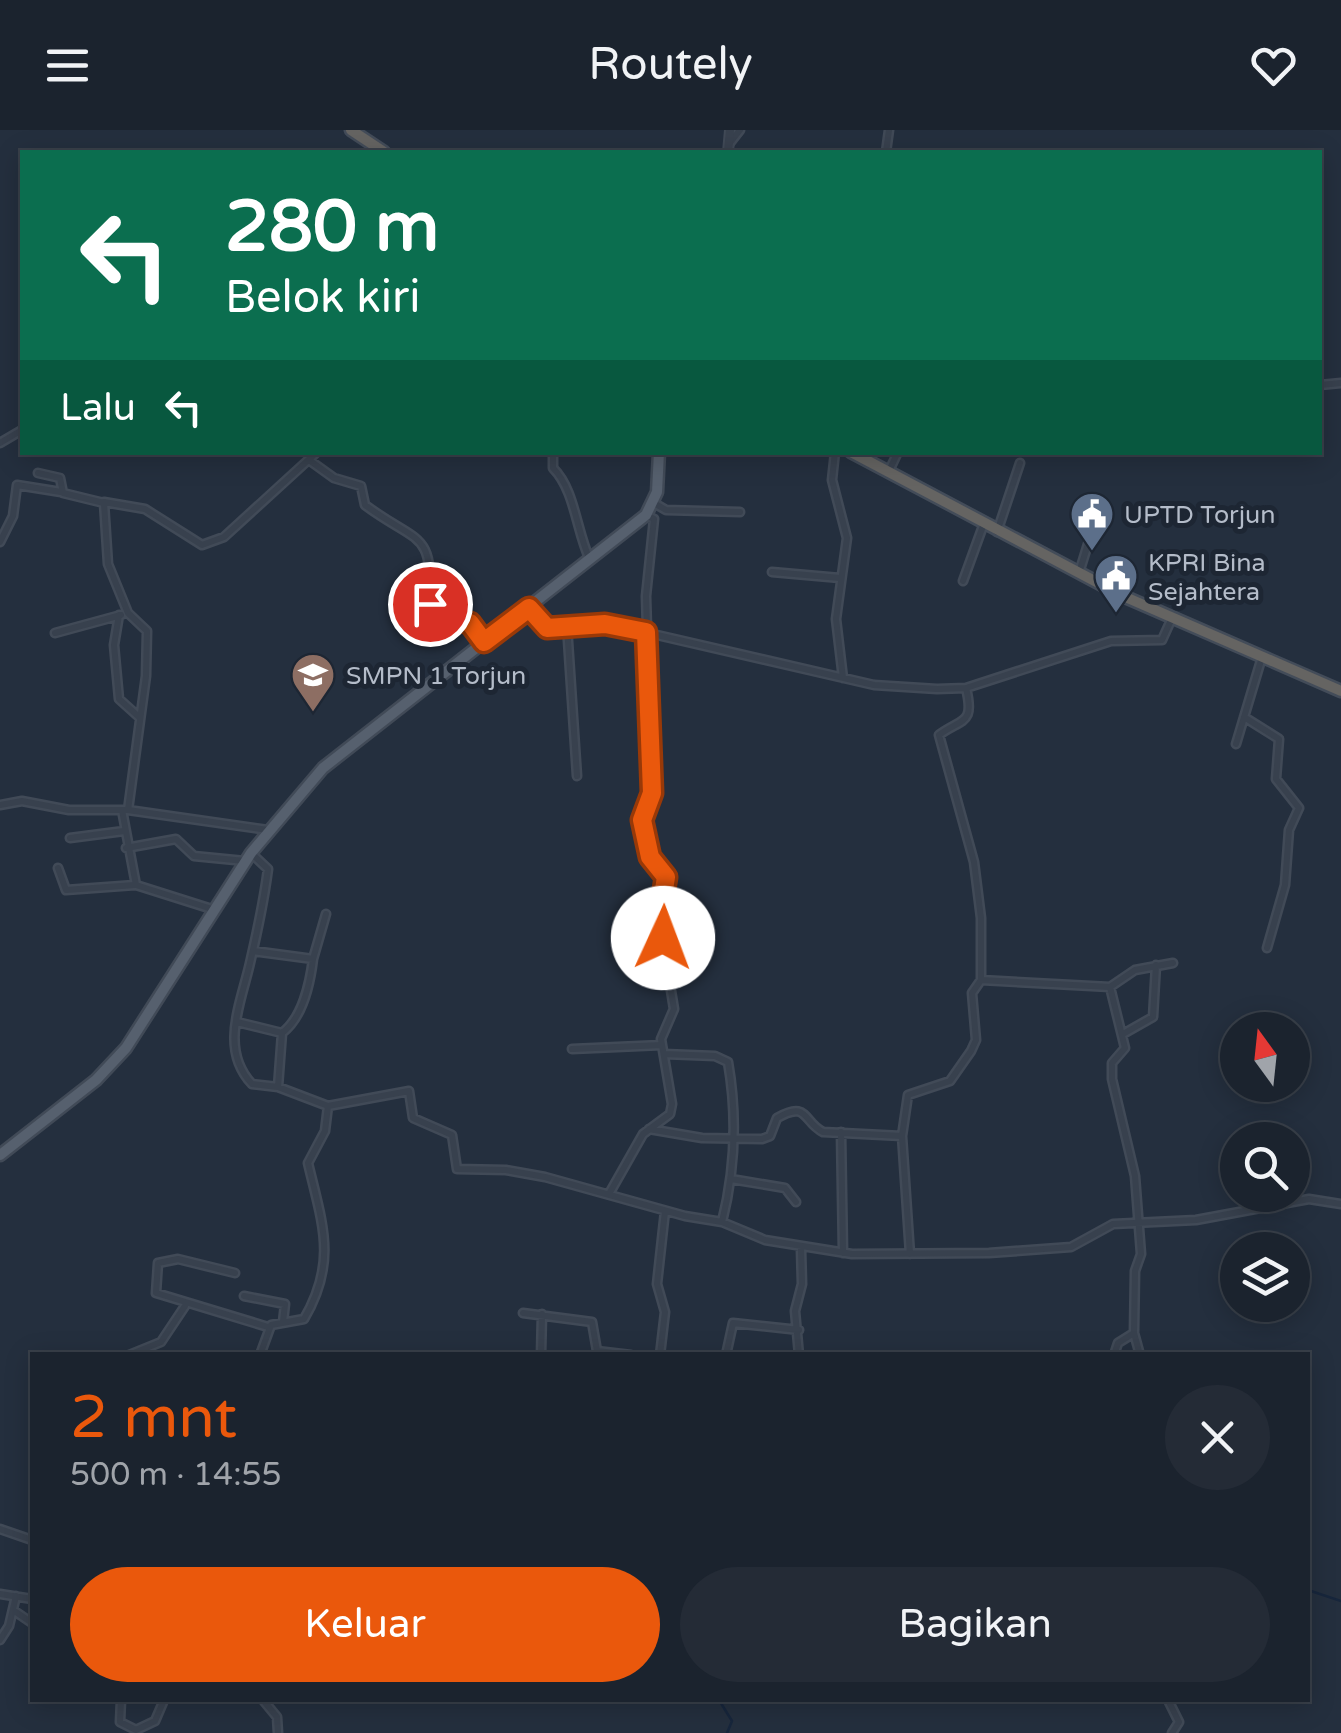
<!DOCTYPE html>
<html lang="id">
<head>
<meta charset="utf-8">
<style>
  :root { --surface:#1b232e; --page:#242b36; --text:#f1f3f6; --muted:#a0a4aa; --line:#39404a; --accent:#ea580c }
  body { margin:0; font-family:"Varela Round",sans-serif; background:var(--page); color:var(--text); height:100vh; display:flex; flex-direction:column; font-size:38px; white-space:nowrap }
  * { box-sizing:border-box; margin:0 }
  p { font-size:32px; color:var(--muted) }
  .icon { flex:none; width:55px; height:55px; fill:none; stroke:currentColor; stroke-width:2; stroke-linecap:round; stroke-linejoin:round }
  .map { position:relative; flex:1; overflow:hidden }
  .details { position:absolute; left:30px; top:1222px; width:1280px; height:350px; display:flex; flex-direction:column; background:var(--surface); border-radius:0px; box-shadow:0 5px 25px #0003,0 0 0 2px var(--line) }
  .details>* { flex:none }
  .top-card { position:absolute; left:20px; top:20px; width:1302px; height:305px; border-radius:0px; box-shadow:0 5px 25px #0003,0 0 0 2px var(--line); background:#0b6e4f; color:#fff; overflow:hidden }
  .needle { width:65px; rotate:345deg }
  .tools { position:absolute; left:1220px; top:882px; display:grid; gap:20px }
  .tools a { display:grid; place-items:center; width:90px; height:90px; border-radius:50%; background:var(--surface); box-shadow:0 5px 25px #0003,0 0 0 2px var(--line); font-size:50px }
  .pin { position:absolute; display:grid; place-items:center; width:85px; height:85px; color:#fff; margin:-42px; border:5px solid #fff; border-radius:50%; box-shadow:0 2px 10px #0007 }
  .me { position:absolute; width:110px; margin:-55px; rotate:2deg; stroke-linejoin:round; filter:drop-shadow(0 0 8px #0008) }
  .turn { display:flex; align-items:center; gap:35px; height:210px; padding:0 40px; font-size:45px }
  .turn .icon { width:130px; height:130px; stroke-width:2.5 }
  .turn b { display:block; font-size:70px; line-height:85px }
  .then { display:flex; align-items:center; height:95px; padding:0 40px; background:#0003; gap:20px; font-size:38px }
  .round { display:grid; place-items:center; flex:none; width:105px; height:105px; border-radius:52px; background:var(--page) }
  .headline { display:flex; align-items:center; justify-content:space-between; height:170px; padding:0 40px }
  h1 { font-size:60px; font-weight:600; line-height:75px; color:var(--accent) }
  .cta { display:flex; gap:20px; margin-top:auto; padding:20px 40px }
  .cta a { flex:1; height:115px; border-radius:60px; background:var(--accent); color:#fff; font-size:40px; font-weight:600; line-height:115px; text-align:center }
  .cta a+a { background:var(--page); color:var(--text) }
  header { display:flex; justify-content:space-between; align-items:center; height:130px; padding:0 40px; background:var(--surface); font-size:45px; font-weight:600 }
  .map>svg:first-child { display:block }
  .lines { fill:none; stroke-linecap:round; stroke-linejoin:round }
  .stream { stroke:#17263c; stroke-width:2.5 }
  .minor-casing { stroke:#414a57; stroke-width:11 }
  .tertiary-casing { stroke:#414a57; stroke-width:12 }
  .primary-casing { stroke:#414a57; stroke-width:15 }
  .trunk-casing { stroke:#434c59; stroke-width:15 }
  .minor { stroke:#38414e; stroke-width:6 }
  .tertiary { stroke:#38414e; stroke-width:8 }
  .primary { stroke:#56606e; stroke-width:10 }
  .trunk { stroke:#656462; stroke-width:10 }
  .route-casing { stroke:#983908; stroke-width:25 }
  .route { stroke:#ea580c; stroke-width:18 }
  .labels { text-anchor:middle; stroke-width:10; stroke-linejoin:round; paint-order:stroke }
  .poi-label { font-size:25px; fill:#b4bcc9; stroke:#1d2633; text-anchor:start }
</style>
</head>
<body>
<header><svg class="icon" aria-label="menu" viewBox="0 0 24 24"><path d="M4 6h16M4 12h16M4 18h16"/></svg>Routely<svg class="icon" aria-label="heart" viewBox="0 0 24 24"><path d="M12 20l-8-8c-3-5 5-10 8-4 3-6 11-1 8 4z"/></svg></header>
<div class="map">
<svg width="1341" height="1603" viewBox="0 0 1341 1603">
  <rect width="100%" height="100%" fill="#242f3e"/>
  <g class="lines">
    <!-- stream -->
    <path class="stream" d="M1308,1460L1341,1471
      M719,1570L732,1591L727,1603"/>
    <defs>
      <path id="minor" d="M729,14L740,0
        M886,22L889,0
        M1320,255L1341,253
        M0,313L22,300
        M553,322V338C575,360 576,400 590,430
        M835,322L832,350L847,408L836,489L843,548
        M309,330L334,348L361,356L365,375C419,415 433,399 430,474L441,487L469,493L484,513
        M889,341L898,322
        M38,343L60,348L63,363L104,373L108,434L128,483L147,501L146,546L128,680
        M104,372L145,379L202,415L224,407L317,322
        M654,373L666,380L740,382
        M997,402L1020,333
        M0,412L13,386L17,355L61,362
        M772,442L840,448
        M1079,443L1096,388
        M963,451L983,396
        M529,478L547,498L605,493L874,555L937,559L966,558L1111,511L1162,510L1172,488
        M119,485L114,515L119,569L139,587
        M567,496L577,646
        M55,503L121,485
        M966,558C975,595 962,588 939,605L974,732L981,788V850L1110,857L1125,918L1112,933V949L1135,1046L1141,1124L1135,1141L1134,1203L1140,1225
        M1244,587L1279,609L1276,649L1299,678L1289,700L1285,755L1267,818
        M1236,614L1262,527
        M0,675L22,671L69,680H128L268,700
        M122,680L136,755L215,780
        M70,708L124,701
        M126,718L176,709L194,726L245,731
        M251,723L268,739C264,770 257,803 250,833C241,873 219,919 252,954L278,957L328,976L409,961L413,988L452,1005L457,1039L506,1040L545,1047L685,1086L722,1092L765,1110L852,1124L989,1123L1071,1117L1113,1094L1196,1090L1309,1069L1341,1074
        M58,738L66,760L135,755
        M253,821L313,829L326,784
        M1110,857L1135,840L1173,833
        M237,892L282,903L278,957
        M282,903C302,888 310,854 313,829
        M1123,904L1153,887L1156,835
        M572,919L662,915
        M664,924L715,926L728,932C737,984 735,1040 722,1092
        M649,999L702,1008L762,1009L770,1006L777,988C808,970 803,992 823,1002L902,1006L910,1124
        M841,1002L843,1123
        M902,1006L908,965L950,951L971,921L976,910L972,863L981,850
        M731,1049L785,1058L796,1072
        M609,1064L643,1004L670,984L672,974L661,909L674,879L660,794L667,747L650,727L643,702L642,691L652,663L646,466L654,389L646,385
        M235,1143L178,1129L158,1133L156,1163L268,1197
        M244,1166L285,1174L283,1192
        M523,1183L592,1192L597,1221L631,1225
        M129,1225L161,1212L185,1176
        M260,1225L271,1195L304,1189C338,1131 322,1093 308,1033L325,1001L328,976
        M541,1225L542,1184
        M660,1225L665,1182L657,1154L665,1081
        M726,1225L733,1193L799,1200
        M799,1225L795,1181L802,1154L801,1119
        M1114,1225L1118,1213L1134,1203
        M0,1399L32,1410
        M0,1464L32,1469
        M13,1480L32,1493
        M0,1510L9,1496L16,1466
        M121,1570L120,1592L136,1600L155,1591L164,1570
        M263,1570L277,1587L278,1603
        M1168,1570L1179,1592L1172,1603"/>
      <path id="tertiary" d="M728,22L730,0"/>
      <path id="primary" d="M0,1025L96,950L126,918L251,723L323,638L646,385L657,362L659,322"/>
      <path id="trunk" d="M351,0L384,22
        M851,322L1123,466L1341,561"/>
    </defs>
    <!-- minor casing -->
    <use href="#minor" class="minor-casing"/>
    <!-- tertiary casing -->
    <use href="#tertiary" class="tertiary-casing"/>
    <!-- primary casing -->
    <use href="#primary" class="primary-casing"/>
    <!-- trunk casing -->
    <use href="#trunk" class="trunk-casing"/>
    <!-- minor -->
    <use href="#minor" class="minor"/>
    <!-- tertiary -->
    <use href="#tertiary" class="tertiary"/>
    <!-- primary -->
    <use href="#primary" class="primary"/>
    <!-- trunk -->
    <use href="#trunk" class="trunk"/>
  </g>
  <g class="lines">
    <defs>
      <path id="route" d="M430,474L442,486L470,493L484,512L529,478L547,498L605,494L646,502L652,663L642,690L650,727L666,747L660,785L663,808"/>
    </defs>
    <!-- route casing -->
    <use href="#route" class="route-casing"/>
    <!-- route -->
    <use href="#route" class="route"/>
  </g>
  <!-- icons -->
  <defs>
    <symbol id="civic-pin" viewBox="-11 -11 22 30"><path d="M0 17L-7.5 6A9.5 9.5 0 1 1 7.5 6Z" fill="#5c6f8a" stroke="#1d2633"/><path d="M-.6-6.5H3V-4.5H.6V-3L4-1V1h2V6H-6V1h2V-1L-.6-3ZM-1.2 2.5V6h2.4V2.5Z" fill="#fff"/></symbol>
    <symbol id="school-pin" viewBox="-11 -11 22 30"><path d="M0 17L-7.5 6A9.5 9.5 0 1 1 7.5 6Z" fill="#8d6e63" stroke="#1d2633"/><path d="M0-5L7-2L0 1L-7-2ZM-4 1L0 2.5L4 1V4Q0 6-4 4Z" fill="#fff"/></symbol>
  </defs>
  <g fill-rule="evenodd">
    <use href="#civic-pin" x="1067" y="359" width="50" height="68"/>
    <use href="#civic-pin" x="1091" y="421" width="50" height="68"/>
    <use href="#school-pin" x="288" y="520" width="50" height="68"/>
  </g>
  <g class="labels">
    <!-- poi labels -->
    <g class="poi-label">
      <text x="1124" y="393">UPTD Torjun</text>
      <text x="1148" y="441">KPRI Bina<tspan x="1148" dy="29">Sejahtera</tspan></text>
      <text x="346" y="554">SMPN 1 Torjun</text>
    </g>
  </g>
</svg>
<div class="tools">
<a><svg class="needle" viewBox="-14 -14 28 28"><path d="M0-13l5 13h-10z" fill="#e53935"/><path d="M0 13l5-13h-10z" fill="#a0a4aa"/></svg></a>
<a><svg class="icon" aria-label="search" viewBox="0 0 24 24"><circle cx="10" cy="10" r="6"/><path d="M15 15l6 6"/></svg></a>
<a><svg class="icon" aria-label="layers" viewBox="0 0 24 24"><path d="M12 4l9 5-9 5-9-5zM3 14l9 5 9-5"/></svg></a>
</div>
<div class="pin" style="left:430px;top:474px;background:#d93025"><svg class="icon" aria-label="arrive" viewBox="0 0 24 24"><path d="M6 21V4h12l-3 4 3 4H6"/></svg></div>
<svg class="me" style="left:663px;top:808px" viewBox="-20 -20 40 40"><circle r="19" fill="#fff"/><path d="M0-13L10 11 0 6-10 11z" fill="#ea580c"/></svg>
<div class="top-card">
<div class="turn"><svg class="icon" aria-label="left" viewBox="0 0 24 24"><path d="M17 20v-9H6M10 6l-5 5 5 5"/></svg><div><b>280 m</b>Belok kiri</div></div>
<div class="then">Lalu<svg class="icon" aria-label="left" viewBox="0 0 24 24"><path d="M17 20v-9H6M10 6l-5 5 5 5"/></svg></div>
</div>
<section class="details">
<div class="headline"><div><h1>2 mnt</h1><p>500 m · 14:55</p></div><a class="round"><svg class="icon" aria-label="close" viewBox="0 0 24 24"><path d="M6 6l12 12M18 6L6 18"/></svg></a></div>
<div class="cta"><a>Keluar</a><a>Bagikan</a></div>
</section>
</div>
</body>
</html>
